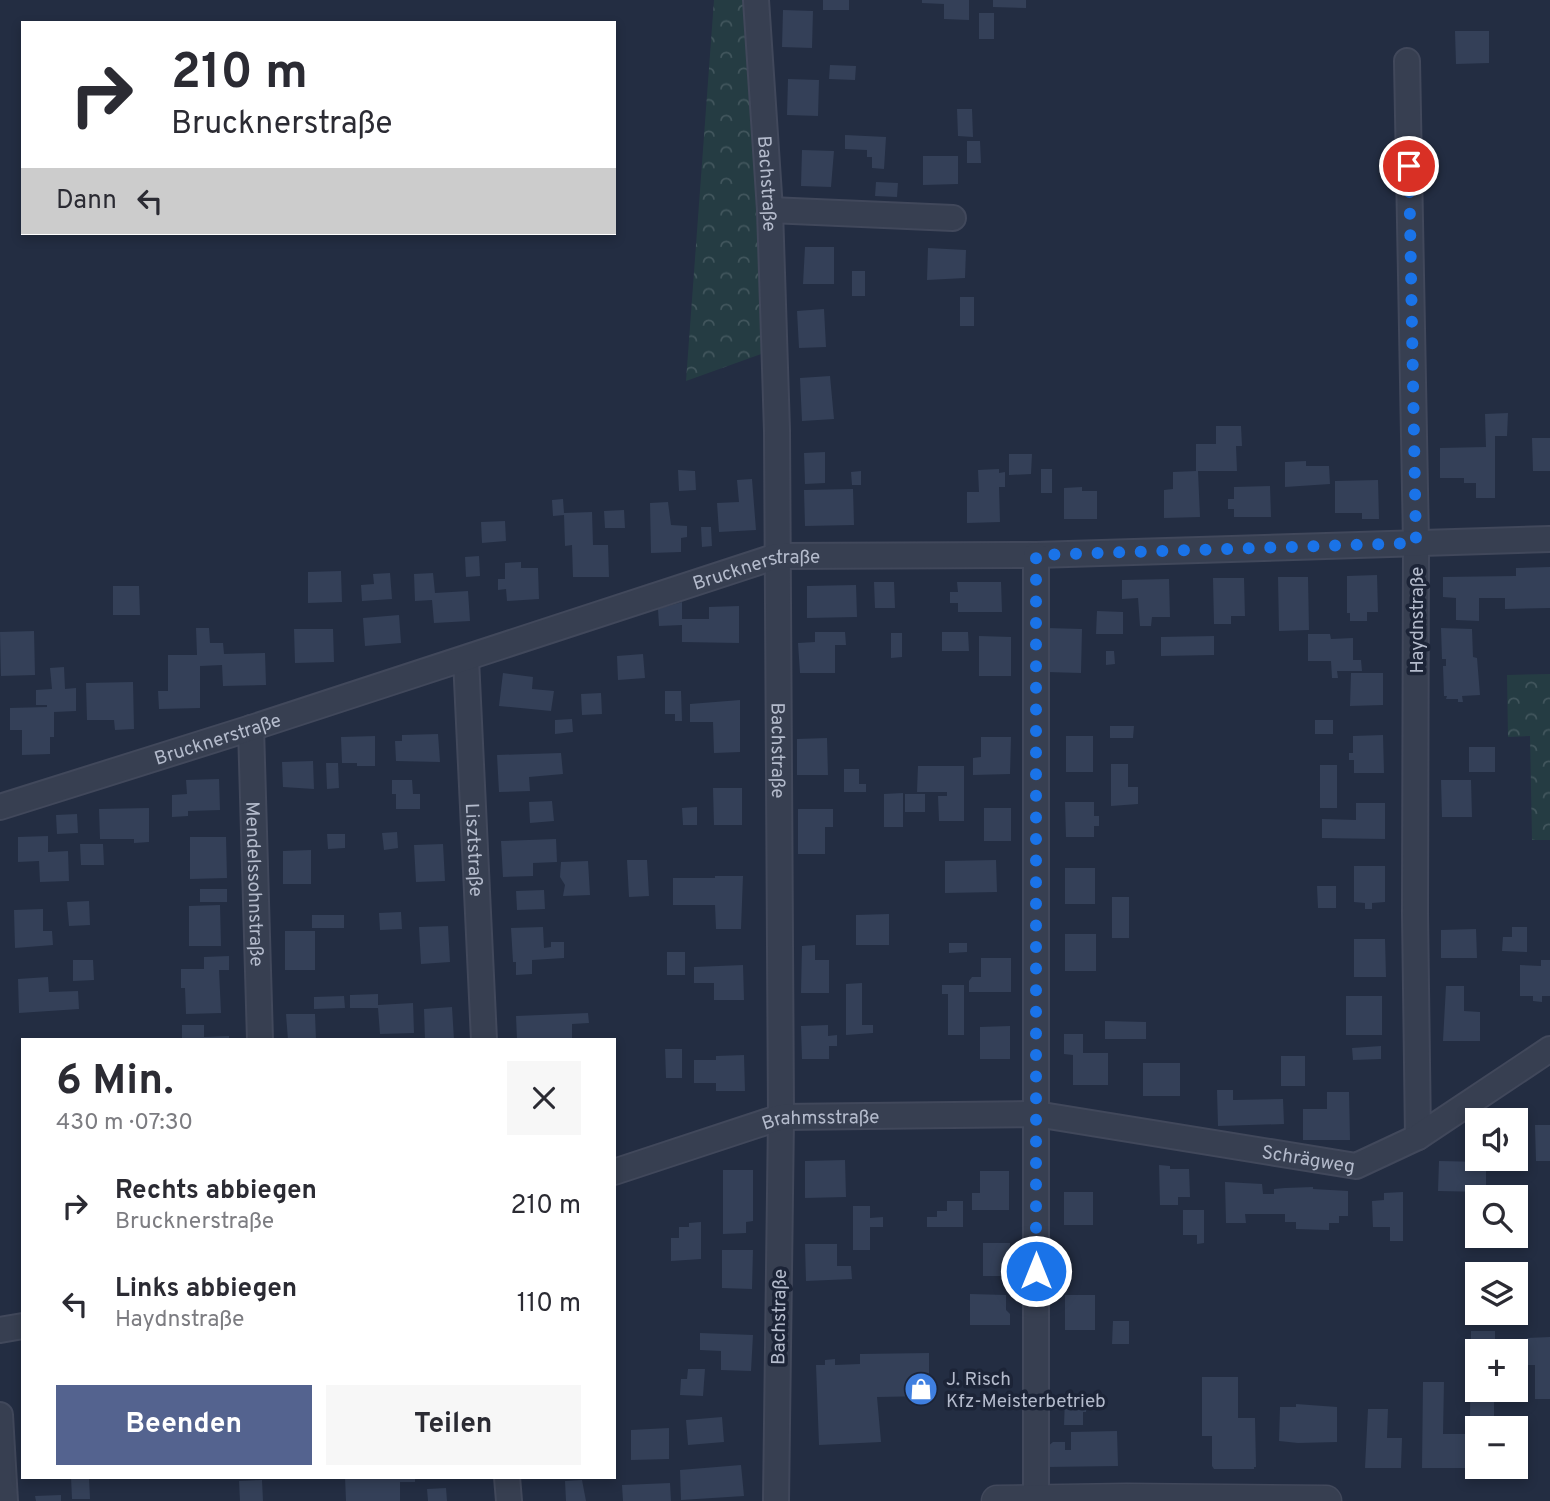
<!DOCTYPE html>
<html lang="de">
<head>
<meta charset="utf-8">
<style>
  :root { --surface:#fff; --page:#f7f7f7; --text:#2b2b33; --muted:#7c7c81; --accent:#54638f }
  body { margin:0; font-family:Overpass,sans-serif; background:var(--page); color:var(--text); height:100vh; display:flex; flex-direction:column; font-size:26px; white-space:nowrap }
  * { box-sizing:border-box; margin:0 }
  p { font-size:23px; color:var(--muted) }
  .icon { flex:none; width:38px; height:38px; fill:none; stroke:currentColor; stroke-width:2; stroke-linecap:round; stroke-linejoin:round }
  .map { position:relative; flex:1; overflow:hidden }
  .drawer { position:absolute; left:21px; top:1038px; width:595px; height:441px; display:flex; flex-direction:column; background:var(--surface); border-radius:0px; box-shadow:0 4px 10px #0003 }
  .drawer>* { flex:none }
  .top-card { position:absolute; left:21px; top:21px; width:595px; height:214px; border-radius:0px; box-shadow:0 4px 10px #0003; background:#fff; color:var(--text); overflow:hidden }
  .tools { position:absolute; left:1465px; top:1108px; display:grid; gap:14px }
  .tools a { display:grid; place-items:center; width:63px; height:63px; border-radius:0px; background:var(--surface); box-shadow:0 4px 10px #0003; font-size:35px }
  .pin { position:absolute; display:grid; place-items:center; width:60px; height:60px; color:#fff; margin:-30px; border:4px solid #fff; border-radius:50%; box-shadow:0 2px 7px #0007 }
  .me { position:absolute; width:77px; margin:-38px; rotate:0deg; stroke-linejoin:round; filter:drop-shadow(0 0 5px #0008) }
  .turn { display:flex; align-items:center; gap:24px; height:147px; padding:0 35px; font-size:32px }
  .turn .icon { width:91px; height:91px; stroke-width:2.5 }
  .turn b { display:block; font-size:49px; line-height:60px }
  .then { display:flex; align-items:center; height:66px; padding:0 35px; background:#0003; gap:14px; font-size:26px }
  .round { display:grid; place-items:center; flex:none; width:74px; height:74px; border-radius:0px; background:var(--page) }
  .overview { display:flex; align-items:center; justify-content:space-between; height:119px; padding:0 35px }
  h1 { font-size:42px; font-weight:700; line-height:52px }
  .button { display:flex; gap:14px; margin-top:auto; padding:14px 35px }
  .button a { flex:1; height:80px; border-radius:0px; background:var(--accent); color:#fff; font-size:28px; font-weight:700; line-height:80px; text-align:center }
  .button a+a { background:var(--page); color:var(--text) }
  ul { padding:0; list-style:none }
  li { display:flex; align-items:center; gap:21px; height:98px; padding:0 35px }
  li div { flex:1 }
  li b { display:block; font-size:26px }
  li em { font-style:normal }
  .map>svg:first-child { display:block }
  .forest { fill:url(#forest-crowns) }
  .building { fill:#344058 }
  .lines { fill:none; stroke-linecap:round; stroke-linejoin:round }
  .minor-casing { stroke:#41485b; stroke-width:28 }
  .tertiary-casing { stroke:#41485b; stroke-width:33 }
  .minor { stroke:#373f51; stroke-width:24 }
  .tertiary { stroke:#373f51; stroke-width:30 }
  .route { stroke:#1a73e8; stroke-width:12; stroke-dasharray:0 21.6 }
  .labels { text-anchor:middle; stroke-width:7; stroke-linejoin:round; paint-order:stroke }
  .street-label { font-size:19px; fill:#b4bbcc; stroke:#1c2437 }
  .poi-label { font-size:19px; fill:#b4bbcc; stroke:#1c2437; text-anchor:start }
</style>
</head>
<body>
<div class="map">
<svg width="1550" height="1501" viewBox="0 0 1550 1501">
  <defs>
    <pattern id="forest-crowns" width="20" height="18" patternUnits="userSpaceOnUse" patternTransform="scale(1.75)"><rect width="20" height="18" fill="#253c43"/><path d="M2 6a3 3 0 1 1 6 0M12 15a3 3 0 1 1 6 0" fill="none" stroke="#42565d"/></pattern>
  </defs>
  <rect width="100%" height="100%" fill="#232d42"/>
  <!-- forest -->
  <path class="forest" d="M714,0H745L764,353L686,381Z
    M1550,674V840H1532L1530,736L1508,737L1507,675Z"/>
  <!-- building -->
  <path class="building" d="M823,0H849V10H823Z
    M922,0H969V20L944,19V4L922,3Z
    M993,0H1026V8L993,7Z
    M783,10L813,11L812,48L782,47Z
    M979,13H994V39H979Z
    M1455,31H1489V63L1456,64Z
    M830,65L856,66L855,80L829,79Z
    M788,79L819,80L818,116L787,115Z
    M957,109H972L973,137L958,136Z
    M845,135L886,137L884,169L872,168V157H867V150L845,149Z
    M967,141H980L981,163H967Z
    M802,150L834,151L831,187L801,186Z
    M923,156H958V184L923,185Z
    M876,182L898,183L897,197L875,196Z
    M805,247H834V284H803Z
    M928,248L966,250L965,278L927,280Z
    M852,271H865V296H852Z
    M960,297H974V326H960Z
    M824,309L826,347L799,348L797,311Z
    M830,376L834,419L802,421L800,378Z
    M1508,413L1507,436H1495V498H1476V483H1464V478H1440V448L1486,447L1485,414Z
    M1216,426H1241L1242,446H1236L1237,471H1198L1200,517L1164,518V490L1173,489V472L1196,471V444H1216Z
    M1532,438H1550V471H1533Z
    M825,452V483L805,484L804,453Z
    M1009,454H1032L1031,474L1009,475Z
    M1306,461V466H1329L1330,484L1285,487V462Z
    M999,469V473L1005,472V487H999L1000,522L967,523V492H979L978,470Z
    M1041,469H1052V493H1041Z
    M678,470L695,471L696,490L679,491Z
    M861,471V485H852L851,472Z
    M752,479L756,530L719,532L717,503L739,502L737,480Z
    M1378,480L1379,519H1362V513H1335V481Z
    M1270,486L1271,517H1234V509H1228V499H1234V487Z
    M1082,487V491H1097V519H1064V488Z
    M853,489L854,525L805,526L804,490Z
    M563,499L564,513L592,512L593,545H608L609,577H573L572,545L565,546L564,515L553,516L552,500Z
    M668,502L671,525L687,526V537L681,538V552L651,553L650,503Z
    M624,510L625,528H605L604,511Z
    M505,521L506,541L482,543L481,522Z
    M701,527H711L712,546L702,547Z
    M479,556L480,576L466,577L465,557Z
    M521,562V568H538L539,599L507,601L506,589L498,590V579H505V563Z
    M1550,567V608L1505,609V598H1479V621L1456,620V598L1443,597V577L1516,576V568Z
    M341,571L342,602L308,603V572Z
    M390,573L392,599L362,601L361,585L374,584L373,574Z
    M433,573L435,593L468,591L470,621L434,623L432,600L415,601L414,574Z
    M1377,575L1378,612H1367V621H1350V613H1347V576Z
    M1278,577H1308L1309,630L1279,631Z
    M1213,578H1244L1245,616H1231V624H1214Z
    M1169,579L1170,617H1152L1151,626H1140L1138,598L1122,599V580Z
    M874,582H894L895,608H875Z
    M957,582H1001L1002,612H958V603H950V592H958Z
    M856,585L857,617L807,618V586Z
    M113,586H139L140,615H113Z
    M682,602V619H709V607L739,606V643L682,642V625L659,626L658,609Z
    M1097,611L1123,612V634H1096Z
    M399,615L401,643L365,646L363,618Z
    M196,628H209L210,643H223L224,654L265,653L266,685L223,686L222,665L200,666V708L159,709L158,691H168V655H197Z
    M1047,628L1082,629L1081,673L1047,672Z
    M1441,628L1472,629L1473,657L1477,658L1480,695L1462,696L1463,702H1458V699H1446L1447,696H1444L1443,666H1446V659H1442Z
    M294,629H333L334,662L295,663Z
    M34,631L35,675L1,676L0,632Z
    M815,632H845L846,645H835V673H800L798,643L815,642Z
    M942,632H968L969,651H942Z
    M891,633H902V657L891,658Z
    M1308,634H1330L1331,639L1353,638V660H1361L1362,671H1337L1338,678H1332L1331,661H1308Z
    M979,636L1011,637V676H979Z
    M1214,636V655L1161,656V637Z
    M1106,651H1114L1115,664L1106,665Z
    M643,654L645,678L618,680L617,656Z
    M64,667L65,689L76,688V711L54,712V737H50V754L22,755V730H10V708L47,707V705H36V690L52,689L50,668Z
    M503,673L533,677L532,689L554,691L551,711L499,706Z
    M1351,673H1383V705L1350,706Z
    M133,682L134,729L115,730L114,720H87L86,683Z
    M665,691H681L682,721H675V714H665Z
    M601,693L602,714L582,715L581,694Z
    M740,700V752L714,753L713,722H690V704Z
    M572,719L573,732L555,734V720Z
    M1315,720H1333V734H1315Z
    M1110,726H1134L1133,738H1110Z
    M438,734L440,762L396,761L395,741H402V735Z
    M1383,735L1384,773H1354V760H1349V753H1353V736Z
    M375,736V766H357V763H342L341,737Z
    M1066,736H1093V772H1066Z
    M981,737H1011L1010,774L973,775V758L981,757Z
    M827,738L828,775H797V739Z
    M1469,747H1495V772H1469Z
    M561,753L563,774L529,777L530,791L499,792L497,755Z
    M313,761L314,789L283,787L282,762Z
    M326,763H338L339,788L327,789Z
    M1111,764H1128V787H1138V804L1111,806Z
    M1320,765H1337V808H1320Z
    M918,766H964V821H939L938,796H947V792H917Z
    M844,769H859V784H866V792H844Z
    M219,779L220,810L188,811V816L172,817V795L187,794L186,780Z
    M392,780H412L413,794H420V809H396V794H392Z
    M1441,780H1471L1472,817H1442Z
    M713,788H742V825H714Z
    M903,793V827H884V794Z
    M905,794H925V812H905Z
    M552,801L554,821L530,823L529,802Z
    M1065,802H1094V816H1099V826H1094V837H1066Z
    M1356,803H1385V839L1322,838V819L1356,820Z
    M697,807V825H683L682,808Z
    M149,808V842L134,843V839H100L99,809Z
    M984,808H1011V841H984Z
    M798,809H833V827H825V854H798Z
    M77,814L78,833L57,834L56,815Z
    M397,832L398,848L384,850L382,833Z
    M327,834H345V848L328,849Z
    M48,836V852L68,851L69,881L40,882L39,861L18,862V837Z
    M190,837H226L227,878L190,879Z
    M556,839L557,862L533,863V876L503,877L501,841Z
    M80,844H103L104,865H81Z
    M443,844L445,881L416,882L414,845Z
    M311,850V884H283V851Z
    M627,860H647L649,896L629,897Z
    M996,860L997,892L945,893V861Z
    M588,861L590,895L563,896L565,885L560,877L561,862Z
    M1354,866H1385V902L1372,903V909H1365V903L1354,902Z
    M1065,868H1095V904H1065Z
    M715,876H743L741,929H716L715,905H673V878H715Z
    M1317,886H1336V908H1318Z
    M200,889H227V902H200Z
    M544,890L545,909L517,910L516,891Z
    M1112,897H1129V938H1112Z
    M89,901L90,925L69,926L67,902Z
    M220,905L221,946H189V906Z
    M43,909V931H52L53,945L15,948L14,910Z
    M401,912L402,929L380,930L379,913Z
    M889,914V945H856V915Z
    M312,915H344V928H312Z
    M448,926L450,962L421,964L419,927Z
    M543,927L544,948L551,947V942H564V958L532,960V974L516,975V962H513L511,928Z
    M1512,927H1527V952L1502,951L1503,937H1512Z
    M1476,929L1477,958H1441V930Z
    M285,931H315V970H285Z
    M1065,934H1096V971H1065Z
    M1354,939H1385L1386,977H1354Z
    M949,943H967V952L949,953Z
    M815,945V960H829V993H801L802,946Z
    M667,952H685V975H667Z
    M229,956V970H219L221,1013L186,1014L185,988H181V969H204V957Z
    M981,958H1011V992H969V981L972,977H981Z
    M73,960H93L94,980L73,981Z
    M1541,960H1550V996H1542V1002L1533,1001V996H1520V965L1541,966Z
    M743,965L744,1000H714V983H694V967Z
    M48,977L49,992L78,991L79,1009L19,1013L18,979Z
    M862,983V1025H873V1033L846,1035V984Z
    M942,985H964V1035H948V994H942Z
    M1446,986H1464V1011L1480,1012V1041H1443Z
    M378,994V1005L413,1003L414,1033L380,1034L378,1008H350V995Z
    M344,996L345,1008L314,1009V997Z
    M1346,996H1382V1035H1346Z
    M452,1007L454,1040H425L424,1009Z
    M588,1013L589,1023L572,1024V1040H517L516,1016Z
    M286,1014H315L316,1040H288Z
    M1105,1021L1146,1022V1039H1105Z
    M182,1025H204V1037L229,1036V1040L182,1038Z
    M828,1025V1036L837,1035V1046H829V1059H802L801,1026Z
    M1010,1026V1059H980V1027Z
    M1064,1034H1083V1053H1108V1085H1073V1055L1064,1054Z
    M1381,1046V1059L1353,1060L1352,1048Z
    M665,1049H682V1078H666Z
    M744,1055L745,1091H716V1083H694V1060H716V1056Z
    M1281,1056H1305V1086H1281Z
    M1143,1063H1180V1096H1143Z
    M1217,1090H1233V1100L1283,1099L1284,1124L1218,1126Z
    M1327,1092H1349L1350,1140H1303V1109H1327Z
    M1535,1125H1550V1161H1536Z
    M845,1160L846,1197L805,1198V1161Z
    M1439,1161L1486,1162V1192L1438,1191Z
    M1159,1165L1170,1166V1169H1189L1190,1197H1178V1205H1160Z
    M723,1170H753V1221L746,1222V1233L723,1234Z
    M980,1171H1009V1210H972V1193H980Z
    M1225,1182L1262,1184L1263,1194H1274V1189L1285,1188L1313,1187V1189L1348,1191V1216H1339V1223H1329V1230L1296,1229V1222H1285V1214H1245L1246,1223H1226Z
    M1064,1192H1093V1225H1064Z
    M1403,1192V1241H1390V1227H1373L1372,1201L1384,1200V1193Z
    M947,1201H963V1227H927V1217H937V1211H947Z
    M853,1206H870V1218L883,1217V1227H870V1250H853Z
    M1183,1210H1204V1243L1197,1244V1235H1183Z
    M701,1222V1259L671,1261V1238H679V1227H689V1223Z
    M983,1243H1010V1276H983Z
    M805,1244H837V1266H851L852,1279L806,1281Z
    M722,1250H753L752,1289L722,1288Z
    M970,1294L1006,1295V1310L1010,1314V1325H970Z
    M1065,1295H1095V1330H1065Z
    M1113,1321H1129V1344H1112Z
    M1471,1331H1495V1351H1477V1390H1494V1418H1470Z
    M700,1333L753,1335L751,1371L721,1370V1351L700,1350Z
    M1550,1337V1399H1535V1365H1528L1527,1338Z
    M929,1353V1396L877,1397L881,1442L819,1445L816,1365H825V1360L835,1359V1365L860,1364V1354Z
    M688,1369H705L703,1396L680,1395L681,1379H687Z
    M1202,1377H1238V1418H1255L1256,1467H1254V1469H1214L1212,1466V1436H1202Z
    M1423,1382H1444L1443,1434H1477V1468H1422Z
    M1065,1400H1086V1412H1083V1425H1064Z
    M1296,1404L1337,1407V1442L1298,1443L1279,1441L1280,1407H1296Z
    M1368,1409H1388L1387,1438H1402L1401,1468H1365Z
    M722,1417L724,1442L688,1445L686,1420Z
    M669,1428V1459L631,1460V1430Z
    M1117,1431L1118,1466L1047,1467V1447L1053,1442H1065V1450H1071V1432Z
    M741,1465L744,1496L681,1500L680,1470Z
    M71,1477H89L90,1499H72Z
    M345,1477H415V1482H400V1501H346Z
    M262,1480L263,1501H240L239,1481Z
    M582,1480L586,1501H566L565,1481Z
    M670,1483L671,1501H623L622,1485Z
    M446,1488L447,1501H428L427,1489Z
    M61,1495V1501H36L35,1496Z"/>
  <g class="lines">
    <defs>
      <g id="minor">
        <path id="s1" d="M756,0L770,210L777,431L781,1117L776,1501"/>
        <path d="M1407,61L1416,543L1415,914L1418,1137"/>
        <path d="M770,210L953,218"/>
        <path id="s2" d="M466,659L484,1040"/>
        <path id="s3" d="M251,728L260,1040"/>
        <path id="s4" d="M0,807L251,728L777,556L1036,555L1550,539"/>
        <path id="s5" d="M614,1172L781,1117L1036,1114L1356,1166L1418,1137L1550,1049"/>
        <path d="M0,1330L23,1326"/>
        <path d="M0,1415L5,1501"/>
        <path d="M507,1477L509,1501"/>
        <path d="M1036,1499V555"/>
      </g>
      <path id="tertiary" d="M997,1501L1127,1499L1326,1501"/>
    </defs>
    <!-- minor casing -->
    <use href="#minor" class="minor-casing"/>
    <!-- tertiary casing -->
    <use href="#tertiary" class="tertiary-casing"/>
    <!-- minor -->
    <use href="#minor" class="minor"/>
    <!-- tertiary -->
    <use href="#tertiary" class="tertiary"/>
  </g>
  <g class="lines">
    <!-- route -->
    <path class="route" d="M1036,1271V555L1416,543L1409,166"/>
  </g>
  <!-- icons -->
  <defs>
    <symbol id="shop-disc" viewBox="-11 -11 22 22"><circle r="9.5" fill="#3f7fe0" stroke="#1c2437"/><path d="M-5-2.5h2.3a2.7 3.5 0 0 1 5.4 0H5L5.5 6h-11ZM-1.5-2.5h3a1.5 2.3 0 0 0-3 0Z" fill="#fff"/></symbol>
  </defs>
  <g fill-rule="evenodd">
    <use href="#shop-disc" x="902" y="1370" width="38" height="38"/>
  </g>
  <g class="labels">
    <!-- street labels -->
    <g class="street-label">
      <text dy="7" stroke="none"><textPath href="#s1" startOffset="184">Bachstraße</textPath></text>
      <text dy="7" stroke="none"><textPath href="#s4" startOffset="794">Brucknerstraße</textPath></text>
      <text transform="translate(1416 620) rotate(-90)" y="7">Haydnstraße</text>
      <text dy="7" stroke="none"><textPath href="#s4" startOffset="228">Brucknerstraße</textPath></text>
      <text dy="7" stroke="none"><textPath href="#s1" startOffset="751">Bachstraße</textPath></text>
      <text dy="7" stroke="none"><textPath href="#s2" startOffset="191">Lisztstraße</textPath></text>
      <text dy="7" stroke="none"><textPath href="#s3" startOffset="156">Mendelssohnstraße</textPath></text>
      <text dy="7" stroke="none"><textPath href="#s5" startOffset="215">Brahmsstraße</textPath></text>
      <text dy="7" stroke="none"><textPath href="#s5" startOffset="707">Schrägweg</textPath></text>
      <text transform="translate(778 1317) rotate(-89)" y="7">Bachstraße</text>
    </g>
    <!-- poi labels -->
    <g class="poi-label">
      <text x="946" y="1385">J. Risch<tspan x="946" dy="22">Kfz-Meisterbetrieb</tspan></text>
    </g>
  </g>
</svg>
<div class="tools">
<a><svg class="icon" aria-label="sound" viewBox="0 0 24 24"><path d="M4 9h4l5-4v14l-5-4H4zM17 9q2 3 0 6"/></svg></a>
<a><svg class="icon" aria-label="search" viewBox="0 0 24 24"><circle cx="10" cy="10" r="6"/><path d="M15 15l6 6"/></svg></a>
<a><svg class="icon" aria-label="layers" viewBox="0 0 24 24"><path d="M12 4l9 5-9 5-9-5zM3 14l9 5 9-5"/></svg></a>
<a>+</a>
<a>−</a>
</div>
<div class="pin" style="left:1409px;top:166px;background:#d93025"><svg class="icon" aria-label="arrive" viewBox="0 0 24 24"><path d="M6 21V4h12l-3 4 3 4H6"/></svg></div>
<svg class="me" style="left:1036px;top:1271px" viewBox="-20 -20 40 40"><circle r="17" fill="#1a73e8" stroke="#fff" stroke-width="3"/><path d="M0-11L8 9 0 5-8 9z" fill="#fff"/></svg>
<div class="top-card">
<div class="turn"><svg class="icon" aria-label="right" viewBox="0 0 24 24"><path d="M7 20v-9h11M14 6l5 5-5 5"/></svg><div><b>210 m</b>Brucknerstraße</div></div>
<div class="then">Dann<svg class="icon" aria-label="left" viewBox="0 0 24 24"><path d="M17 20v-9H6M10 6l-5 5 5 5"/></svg></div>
</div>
<section class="drawer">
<div class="overview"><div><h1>6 Min.</h1><p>430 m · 07:30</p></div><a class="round"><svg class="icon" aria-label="close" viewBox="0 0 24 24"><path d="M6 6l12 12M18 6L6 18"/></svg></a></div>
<ul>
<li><svg class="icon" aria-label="right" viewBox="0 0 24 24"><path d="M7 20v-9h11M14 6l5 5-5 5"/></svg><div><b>Rechts abbiegen</b><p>Brucknerstraße</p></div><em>210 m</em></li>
<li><svg class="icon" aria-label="left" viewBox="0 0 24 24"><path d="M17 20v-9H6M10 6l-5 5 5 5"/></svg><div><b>Links abbiegen</b><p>Haydnstraße</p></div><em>110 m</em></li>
</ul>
<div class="button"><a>Beenden</a><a>Teilen</a></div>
</section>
</div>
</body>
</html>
